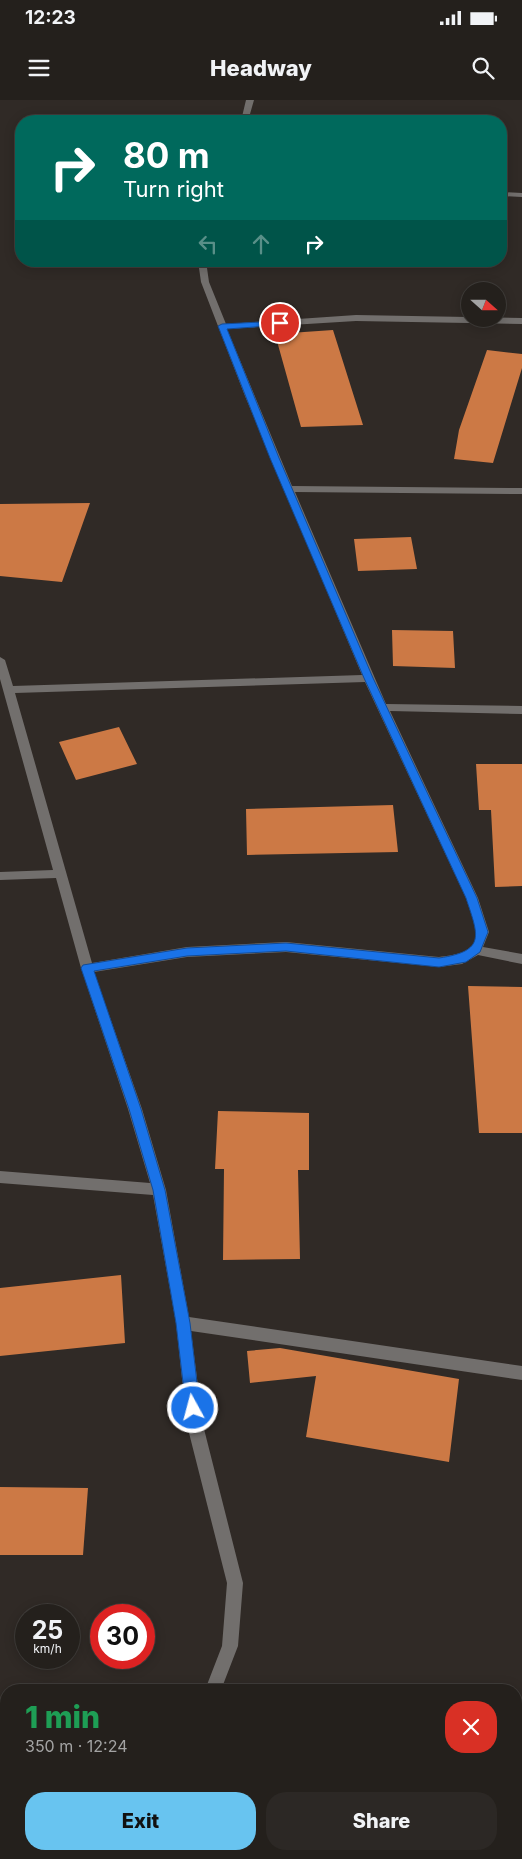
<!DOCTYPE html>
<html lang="en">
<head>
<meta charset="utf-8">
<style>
  :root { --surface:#24201c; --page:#2c2825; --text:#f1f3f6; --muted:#a3a3a3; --line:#413e3b; --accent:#68c4f0 }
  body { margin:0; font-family:Inter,sans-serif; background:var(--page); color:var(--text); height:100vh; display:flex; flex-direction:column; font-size:19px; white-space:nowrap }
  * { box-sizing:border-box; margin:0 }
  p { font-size:16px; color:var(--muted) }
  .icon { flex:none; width:28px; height:28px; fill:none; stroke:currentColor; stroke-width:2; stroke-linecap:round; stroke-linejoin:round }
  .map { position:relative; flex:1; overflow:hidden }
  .sheet { position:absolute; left:0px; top:1584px; width:522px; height:176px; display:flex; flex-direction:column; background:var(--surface); border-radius:20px 20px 0 0; box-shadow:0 2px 12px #0003,0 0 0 1px var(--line) }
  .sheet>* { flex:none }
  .hud { position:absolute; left:15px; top:15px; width:492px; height:152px; border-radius:20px; box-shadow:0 2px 12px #0003,0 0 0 1px var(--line); background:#00695c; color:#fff; overflow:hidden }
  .needle { width:32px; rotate:111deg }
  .buttons { position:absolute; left:461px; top:182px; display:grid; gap:10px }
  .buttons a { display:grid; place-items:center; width:45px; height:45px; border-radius:50%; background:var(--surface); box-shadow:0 2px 12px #0003,0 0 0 1px var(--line); font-size:25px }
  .speed { position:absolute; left:15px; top:1504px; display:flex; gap:10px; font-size:25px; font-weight:700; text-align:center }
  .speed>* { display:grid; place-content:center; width:65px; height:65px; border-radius:50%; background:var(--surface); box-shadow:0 2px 12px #0003,0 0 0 1px var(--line); line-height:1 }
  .speed small { font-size:12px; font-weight:400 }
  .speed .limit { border:8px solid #d22; background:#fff; color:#111 }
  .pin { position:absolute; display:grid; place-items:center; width:42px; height:42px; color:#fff; margin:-21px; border:2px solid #fff; border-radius:50%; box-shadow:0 1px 5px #0007 }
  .me { position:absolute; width:55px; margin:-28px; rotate:353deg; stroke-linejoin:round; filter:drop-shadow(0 0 4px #0008) }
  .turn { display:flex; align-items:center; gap:18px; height:105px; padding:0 25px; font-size:22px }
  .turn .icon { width:65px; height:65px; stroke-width:2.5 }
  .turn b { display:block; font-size:35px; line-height:42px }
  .lanes { display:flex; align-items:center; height:48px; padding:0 25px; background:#0003; justify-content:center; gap:25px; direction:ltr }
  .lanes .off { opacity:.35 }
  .round { display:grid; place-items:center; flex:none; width:52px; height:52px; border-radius:20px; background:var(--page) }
  .headline { display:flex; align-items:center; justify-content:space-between; height:85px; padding:0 25px }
  h1 { font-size:30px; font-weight:800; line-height:38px; color:#1e9e55 }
  .primary-button { display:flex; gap:10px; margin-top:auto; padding:10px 25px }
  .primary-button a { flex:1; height:58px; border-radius:20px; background:var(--accent); color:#111; font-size:20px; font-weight:800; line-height:58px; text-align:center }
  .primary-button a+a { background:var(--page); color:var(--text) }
  .status { display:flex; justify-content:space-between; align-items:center; height:35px; padding:0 25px; background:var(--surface); direction:ltr }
  .status svg { height:14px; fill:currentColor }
  header { display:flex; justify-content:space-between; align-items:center; height:65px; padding:0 25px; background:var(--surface); font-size:22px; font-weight:800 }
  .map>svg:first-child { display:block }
  .building { fill:#cc7945 }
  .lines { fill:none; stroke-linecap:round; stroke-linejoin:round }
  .minor { fill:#726f6d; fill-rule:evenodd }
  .route { fill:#1a73e8; stroke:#114b97 }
</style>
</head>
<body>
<div class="status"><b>12:23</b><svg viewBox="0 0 49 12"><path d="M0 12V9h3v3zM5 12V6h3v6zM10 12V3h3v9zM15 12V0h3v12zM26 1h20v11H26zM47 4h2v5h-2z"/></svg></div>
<header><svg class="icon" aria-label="menu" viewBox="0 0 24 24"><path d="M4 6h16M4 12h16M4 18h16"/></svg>Headway<svg class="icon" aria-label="search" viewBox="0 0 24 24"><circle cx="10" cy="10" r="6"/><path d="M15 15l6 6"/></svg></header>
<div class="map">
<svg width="522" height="1759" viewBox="0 0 522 1759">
  <rect width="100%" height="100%" fill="#302a26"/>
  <!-- building -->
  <path class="building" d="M333,230L363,325L301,327L275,234Z
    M487,250L522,254V268L493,363L454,359L459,330Z
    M90,403L62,482L0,476V404Z
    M411,437L417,469L358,471L354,439Z
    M392,530L453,531L455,568L393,566Z
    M119,627L137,664L76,680L59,642Z
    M476,664H522V786L495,787L491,710H479Z
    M393,705L398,752L247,755L246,709Z
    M468,886L522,887V1033H479Z
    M218,1011L309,1013V1070H298L300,1159L223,1160L224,1069H215Z
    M121,1175L125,1243L0,1256V1188Z
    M280,1248L459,1279L449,1362L306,1337L316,1276L250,1283L247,1251Z
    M0,1387L88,1388L83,1455H0Z"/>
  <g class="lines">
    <!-- minor -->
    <path class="minor" d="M246,0H254L248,21H241Z
      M501,92L522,93V97L501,96Z
      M198,161H206L209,182L226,224L356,215L522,218V224L356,221L227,229L292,386L522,388V394L295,392L386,604L522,606V614L390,611L478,798L489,832L483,847L522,854V864L478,855L462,864L439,867L286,852L187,857L94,872L142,1009L166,1090L189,1217L522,1266V1280L191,1231L203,1325L243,1483L238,1546L221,1590H205L222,1546L227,1483L187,1325L176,1223L153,1095L0,1083V1071L150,1083L128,1009L81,868L56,778L0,780V772L53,770L0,579V557L5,560L13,586L362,575L245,296L201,182ZM365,582L466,798C469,808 477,822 477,832C477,853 454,855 439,857L286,842L187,847L92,863L15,593Z
      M145,1754H163L162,1759H144Z"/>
  </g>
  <!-- route -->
  <path class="route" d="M280,221H282V225L227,229L279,358L373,578L477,798L488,832L480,852L466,862L439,867L286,851L187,856L94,871L141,1009L165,1090L190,1223L200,1308L198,1313L193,1315L188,1313L186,1308L176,1223L153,1090L129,1009L81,868L83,865L187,848L286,843L439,858C487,851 478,835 466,798L364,578L270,358L218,226L222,224Z"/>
</svg>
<div class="buttons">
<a><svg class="needle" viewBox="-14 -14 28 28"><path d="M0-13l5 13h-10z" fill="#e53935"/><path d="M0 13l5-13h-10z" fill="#a3a3a3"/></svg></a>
</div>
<div class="speed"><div>25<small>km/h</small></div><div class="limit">30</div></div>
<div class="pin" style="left:280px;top:223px;background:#d93025"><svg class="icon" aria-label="arrive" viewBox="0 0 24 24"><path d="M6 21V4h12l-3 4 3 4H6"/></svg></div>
<svg class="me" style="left:193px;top:1308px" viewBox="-20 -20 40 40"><circle r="17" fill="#1a73e8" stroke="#fff" stroke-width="3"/><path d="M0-11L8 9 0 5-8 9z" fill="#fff"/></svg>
<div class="hud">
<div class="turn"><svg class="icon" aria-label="right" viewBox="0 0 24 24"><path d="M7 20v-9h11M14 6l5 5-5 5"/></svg><div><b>80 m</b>Turn right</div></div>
<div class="lanes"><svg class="icon off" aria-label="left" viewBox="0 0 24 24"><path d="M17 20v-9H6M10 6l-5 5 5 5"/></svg><svg class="icon off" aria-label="ahead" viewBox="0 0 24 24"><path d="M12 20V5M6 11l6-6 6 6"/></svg><svg class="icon" aria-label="right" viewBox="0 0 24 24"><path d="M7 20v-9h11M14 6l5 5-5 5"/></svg></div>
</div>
<section class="sheet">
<div class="headline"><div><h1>1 min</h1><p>350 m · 12:24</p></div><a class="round" style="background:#d93025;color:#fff"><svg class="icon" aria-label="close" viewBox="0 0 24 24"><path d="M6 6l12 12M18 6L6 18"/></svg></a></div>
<div class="primary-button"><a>Exit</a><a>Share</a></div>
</section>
</div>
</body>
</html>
